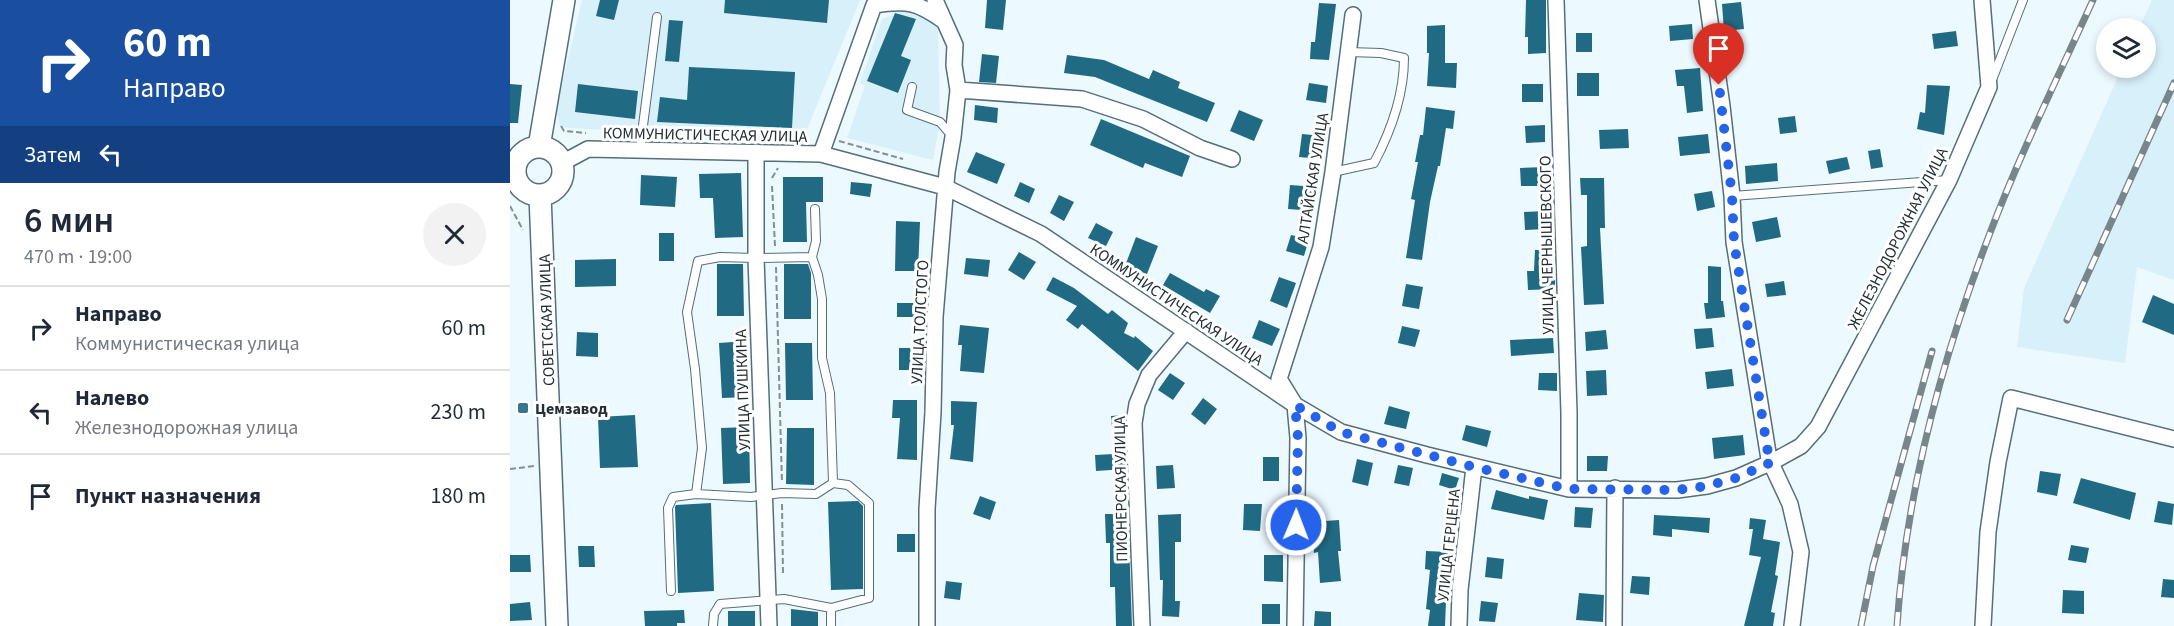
<!DOCTYPE html>
<html lang="ru">
<head>
<meta charset="utf-8">
<style>
  :root { --surface:#fff; --page:#f2f2f3; --text:#1f2937; --muted:#747a83; --line:#e0e1e3 }
  body { margin:0; font-family:"Source Sans 3",sans-serif; background:var(--page); color:var(--text); height:100vh; display:flex; flex-direction:column; font-size:22px; white-space:nowrap }
  * { box-sizing:border-box; margin:0 }
  p { font-size:20px; color:var(--muted) }
  .icon { flex:none; width:33px; height:33px; fill:none; stroke:currentColor; stroke-width:2; stroke-linecap:round; stroke-linejoin:round }
  .map { position:relative; flex:1; overflow:hidden }
  .panel { display:flex; flex-direction:column; background:var(--surface); width:510px }
  .panel>* { flex:none }
  .banner { background:#1a4fa0; color:#fff; overflow:hidden }
  .controls { position:absolute; left:1586px; top:18px; display:grid; gap:12px }
  .controls a { display:grid; place-items:center; width:60px; height:60px; border-radius:50%; background:var(--surface); box-shadow:0 3px 9px #0003; font-size:30px }
  .pin { position:absolute; display:grid; place-items:center; width:51px; height:51px; color:#fff; margin:-62px -26px; border-radius:50% 50% 50% 0; rotate:-45deg; box-shadow:0 0 6px #0007 }
  .pin .icon { rotate:45deg }
  .me { position:absolute; width:66px; margin:-33px; rotate:1deg; stroke-linejoin:round; filter:drop-shadow(0 0 4px #0008) }
  .turn { display:flex; align-items:center; gap:21px; height:126px; padding:0 24px; font-size:27px }
  .turn .icon { width:78px; height:78px; stroke-width:2.5 }
  .turn b { display:block; font-size:42px; line-height:51px }
  .then { display:flex; align-items:center; height:57px; padding:0 24px; background:#0003; gap:12px; font-size:22px }
  .round { display:grid; place-items:center; flex:none; width:63px; height:63px; border-radius:32px; background:var(--page) }
  .overview { display:flex; align-items:center; justify-content:space-between; height:102px; padding:0 24px }
  h1 { font-size:36px; font-weight:600; line-height:45px }
  ul { padding:0; list-style:none }
  li { display:flex; align-items:center; gap:18px; height:84px; padding:0 24px; border-top:2px solid var(--line) }
  li div { flex:1 }
  li b { display:block; font-size:22px }
  li em { font-style:normal }
  main { display:flex; flex:1; min-height:0 }
  .map>svg:first-child { display:block }
  .built { fill:#d8f0fa }
  .building { fill:#216a84 }
  .lines { fill:none; stroke-linecap:round; stroke-linejoin:round }
  .lane-casing { stroke:#536f7c; stroke-width:10 }
  .street-casing { stroke:#536f7c; stroke-width:18 }
  .secondary-casing { stroke:#536f7c; stroke-width:24 }
  .path { stroke:#828f95; stroke-width:2; stroke-dasharray:6 3; stroke-linecap:butt }
  .lane { stroke:#fff; stroke-width:8 }
  .street { stroke:#fff; stroke-width:15 }
  .secondary { stroke:#fff; stroke-width:21 }
  .rail-casing { stroke:#78858b; stroke-width:7 }
  .rail { stroke:#fff; stroke-width:4.5; stroke-dasharray:14; stroke-linecap:butt }
  .route { stroke:#2563eb; stroke-width:10; stroke-dasharray:0 18 }
  .poi-dot { fill:#38748b; stroke:#fff; stroke-width:2 }
  .labels { text-anchor:middle; stroke-width:6; stroke-linejoin:round; paint-order:stroke }
  .street-label { font-size:16px; fill:#222e34; stroke:#fff }
  .poi-label { font-size:16px; font-weight:bold; fill:#222e34; stroke:#fff; text-anchor:start }
</style>
</head>
<body>
<main>
<section class="panel">
<div class="banner">
<div class="turn"><svg class="icon" aria-label="right" viewBox="0 0 24 24"><path d="M7 20v-9h11M14 6l5 5-5 5"/></svg><div><b>60 m</b>Направо</div></div>
<div class="then">Затем<svg class="icon" aria-label="left" viewBox="0 0 24 24"><path d="M17 20v-9H6M10 6l-5 5 5 5"/></svg></div>
</div>
<div class="overview"><div><h1>6 мин</h1><p>470 m · 19:00</p></div><a class="round"><svg class="icon" aria-label="close" viewBox="0 0 24 24"><path d="M6 6l12 12M18 6L6 18"/></svg></a></div>
<ul>
<li><svg class="icon" aria-label="right" viewBox="0 0 24 24"><path d="M7 20v-9h11M14 6l5 5-5 5"/></svg><div><b>Направо</b><p>Коммунистическая улица</p></div><em>60 m</em></li>
<li><svg class="icon" aria-label="left" viewBox="0 0 24 24"><path d="M17 20v-9H6M10 6l-5 5 5 5"/></svg><div><b>Налево</b><p>Железнодорожная улица</p></div><em>230 m</em></li>
<li><svg class="icon" aria-label="arrive" viewBox="0 0 24 24"><path d="M6 21V4h12l-3 4 3 4H6"/></svg><div><b>Пункт назначения</b></div><em>180 m</em></li>
</ul>
</section>
<div class="map">
<svg width="1664" height="626" viewBox="0 0 1664 626">
  <rect width="100%" height="100%" fill="#ecf9ff"/>
  <!-- built -->
  <path class="built" d="M72,0H350L291,144L50,127L46,110Z
    M1642,0H1664V280L1627,267L1615,363L1507,347L1514,288L1612,68H1635V28H1629Z
    M404,10L426,25L428,30L430,122L423,160L337,138L355,86L350,83L372,19L394,11Z"/>
  <!-- building -->
  <path class="building" d="M90,0H109L104,20L86,16Z
    M215,0H319L317,23L214,13Z
    M477,0H496L493,30L475,28Z
    M1016,0H1036V53L1018,54V37H1015Z
    M1231,2L1234,29L1214,31L1212,4Z
    M809,3L826,4L819,60L800,59L801,42H805Z
    M385,13L406,19L391,56L401,60L388,93L357,81Z
    M159,20L173,21L169,62L155,61Z
    M1182,24L1183,39L1160,41L1159,26Z
    M935,25V63H947L946,88L917,86L919,53H917V26Z
    M1446,31L1448,46L1424,49L1422,34Z
    M1066,33H1082V52H1066Z
    M472,54L489,56L486,83L469,82Z
    M557,55L594,60L639,79L643,70L670,82L668,88L705,103L697,122L585,77L554,73Z
    M179,67L285,72L282,128L147,122L150,97L177,100Z
    M1190,68L1193,111L1177,113L1174,86H1167L1165,70Z
    M1067,73H1089V96H1067Z
    M799,83L818,86L816,103L796,100Z
    M0,84L12,85L8,123H0Z
    M68,84L128,91L125,119L65,112Z
    M1012,84H1033V102H1012Z
    M1417,85L1440,86L1434,135L1407,129L1410,112L1415,113Z
    M465,105L488,108L487,123L464,120Z
    M916,107L945,111L943,129L936,128L930,166H928L920,202L912,260L896,258L905,200L901,199L908,162H905L910,135H913Z
    M729,110L753,120L744,141L720,131Z
    M1285,116L1287,132L1270,134L1268,118Z
    M591,119L680,156L672,177L635,163L633,168L580,145Z
    M1035,125V142L1016,143L1015,126Z
    M1118,129L1119,148L1090,149L1089,130Z
    M792,134L813,136L811,159L789,157Z
    M1198,134L1200,153L1170,156L1168,137Z
    M1370,149L1373,167L1361,169L1358,151Z
    M466,152L495,164L487,184L457,172Z
    M1337,157L1340,169L1319,174L1316,161Z
    M1267,163L1268,181L1236,184L1235,166Z
    M1036,167V186H1011L1010,168Z
    M231,173L233,237L205,238L203,198H190L189,174Z
    M131,175L167,177L165,207L130,205Z
    M273,177H313V202H296L297,242H273Z
    M1070,178H1094L1095,228H1090L1094,304L1074,305L1071,247L1077,246V195H1071Z
    M341,182L362,184L360,197L340,194Z
    M510,182L525,189L519,203L504,196Z
    M780,185L807,187L805,211L778,209Z
    M1202,191L1205,207L1187,211L1184,194Z
    M549,195L564,202L554,221L540,213Z
    M1036,211L1037,229L1015,230L1014,212Z
    M1267,217L1271,237L1246,242L1242,222Z
    M386,221L410,222L408,271H385Z
    M586,223L603,232L596,246L578,238Z
    M149,233H164V261H149Z
    M781,235L799,239L794,256L776,251Z
    M626,237L648,246L637,274L615,266Z
    M1025,250H1040L1039,271H1045V289L1018,290L1017,271H1024Z
    M509,252L526,262L514,280L498,270Z
    M456,258L480,260L478,277L454,274Z
    M106,259V286L65,287V260Z
    M207,264H233L234,316H207Z
    M274,264H298L301,273V319H274Z
    M1198,266L1211,267V301H1213L1215,317L1196,319L1194,303H1198Z
    M660,273L694,292L696,289L710,296L700,313L653,285Z
    M543,277L564,288L598,314L602,310L618,323L614,333L624,338L625,336L643,351L628,371L572,324L568,329L556,320L567,306L536,290Z
    M769,277L786,283L777,308L760,301Z
    M1274,281L1276,295L1257,297L1255,284Z
    M896,284L913,287L909,309L892,306Z
    M1643,295L1664,304V335L1632,322Z
    M387,303H406V317H387Z
    M749,320L770,329L762,346L742,338Z
    M450,325L479,328L474,373L450,371L452,345H448Z
    M892,326L910,330L905,347L888,343Z
    M1202,328L1204,347L1186,349L1184,329Z
    M1096,330L1098,349L1076,351L1075,332Z
    M67,332L88,333V357L66,356Z
    M1043,338L1044,353L1001,356L1000,340Z
    M236,341L239,397L212,398L209,343Z
    M275,343H302L303,400H276Z
    M389,348H404V370H389Z
    M1222,369L1224,386L1197,389L1195,372Z
    M1096,370L1097,395L1077,396L1076,371Z
    M660,373L675,383L663,400L648,390Z
    M1029,373H1047V391L1028,390Z
    M693,398L707,409L695,425L681,414Z
    M383,400H407V460L387,459L390,418H382Z
    M441,401L467,402L463,462L440,459L444,425H441Z
    M879,406L900,412L896,429L874,424Z
    M125,415L128,467L90,468L88,417Z
    M615,415L616,469L586,471L585,455L604,454L601,416Z
    M956,425L981,431L977,447L952,440Z
    M239,427L240,483L213,484L211,428Z
    M277,428H304V485L276,484Z
    M1233,435L1235,455L1204,459L1202,438Z
    M1077,456H1098L1097,471H1077Z
    M753,457H769V481H753Z
    M847,459L863,463L858,486L842,482Z
    M663,465L665,488L647,489L646,466Z
    M888,465L903,468L899,486L884,483Z
    M1530,471L1551,474L1547,496L1527,492Z
    M932,473L949,478L945,490L929,485Z
    M1571,478L1626,493L1620,520L1563,503Z
    M986,490L1019,499V496L1038,500L1034,520L981,509Z
    M470,496L486,502L480,520L463,514Z
    M348,501L353,506V589L321,590L318,502Z
    M1648,501L1664,504L1662,525L1644,522Z
    M201,503L204,591L168,593L165,507L166,505Z
    M734,504H752L750,531L733,530Z
    M1065,507L1083,508L1081,528L1064,527Z
    M595,514H618L622,626H606L605,587H600V543H596Z
    M671,514V542H665V601H670L669,617L652,616L653,580H650L648,515Z
    M1144,515L1200,518L1199,533L1162,529V537L1143,535Z
    M1240,518L1256,520L1253,539L1270,542L1265,575L1268,576L1261,612L1265,613L1263,626H1234L1251,557L1239,555L1243,529H1239Z
    M829,520L831,551H828L831,581L810,583L808,552L804,553L801,522Z
    M387,534H405V552H387Z
    M1561,545L1579,548L1576,563L1558,560Z
    M68,546H84L85,567H69Z
    M916,551L938,552L935,626H918L920,610L916,609L920,570L915,569Z
    M0,555H20L21,572H0Z
    M754,555H773V582L754,581Z
    M977,557L994,559L992,579L975,577Z
    M1122,576L1140,577L1139,595L1120,593Z
    M1653,579L1664,580V598L1651,597Z
    M436,581L452,583L450,600L434,598Z
    M1553,590L1574,591V614L1552,613Z
    M1069,593L1094,595L1093,622L1066,620Z
    M971,601L988,603L985,622L969,621Z
    M20,602L22,620L0,621V604Z
    M752,604H770V624H752Z
    M281,609L308,612V626H281Z
    M174,610L175,623H167V626H135L134,611Z
    M218,611H245V626H218Z
    M805,611L821,612V626H804Z"/>
  <g class="lines">
    <defs>
      <path id="lane" d="M1482,80L1513,0
        M402,87L397,110L430,122L442,136
        M131,151V141L147,17
        M823,172L864,163C881,131 894,94 894,58L871,53L838,52
        M1222,196L1439,180
        M302,257L306,241L305,209
        M186,494L192,448L185,369L177,312L188,261L210,257L246,258L302,257L308,275L312,299V358L320,393L323,483
        M161,591L158,508L163,497L186,494L241,497L272,493L306,494L323,483L338,485L359,503V598L321,608L274,599L210,604L204,614L203,626
        M321,626V608"/>
      <path id="street" d="M1046,0L1059,413V489
        M1197,0L1212,106L1222,196L1224,242L1259,459L1280,504L1291,552L1282,626
        M448,90L572,99L633,119L690,148L722,159
        M246,152V258L259,626
        M311,154L364,5C398,0 407,2 434,21
        M0,160L7,162
        M52,163L78,149L311,154L435,187L531,234L785,405L831,432L917,455L1059,489L1167,490L1197,486L1226,478L1262,462L1291,446L1308,427L1439,180L1479,87L1472,0
        M417,626V509L423,412L425,317L437,172L443,137L448,90L444,65L445,45L425,0
        M632,626L624,423L627,404L639,375L676,331
        M785,626L788,438L785,405L769,379L811,247L823,172L843,15
        M949,626L950,590L964,467
        M1104,626L1105,488
        M1473,626L1478,532L1488,462L1501,398L1664,439"/>
      <path id="secondary" d="M29,147L54,0
        M5 171a24 24 0 1 1 48 0a24 24 0 1 1-48 0Z
        M30,195L47,626"/>
    </defs>
    <!-- lane casing -->
    <use href="#lane" class="lane-casing"/>
    <!-- street casing -->
    <use href="#street" class="street-casing"/>
    <!-- secondary casing -->
    <use href="#secondary" class="secondary-casing"/>
    <!-- path -->
    <path class="path" d="M51,126L54,131L76,133
      M329,141L393,159
      M262,178L268,168
      M262,186L265,246
      M0,206L13,230
      M266,267L272,483
      M0,469L24,466
      M272,504L273,573"/>
    <!-- lane -->
    <use href="#lane" class="lane"/>
    <!-- street -->
    <use href="#street" class="street"/>
    <!-- secondary -->
    <use href="#secondary" class="secondary"/>
    <defs>
      <path id="rail" d="M1557,320L1664,83
        M1351,626L1363,566L1422,351
        M1387,626C1396,492 1432,358 1480,233C1510,154 1548,77 1583,0"/>
    </defs>
    <!-- rail casing -->
    <use href="#rail" class="rail-casing"/>
    <!-- rail -->
    <use href="#rail" class="rail"/>
  </g>
  <g class="lines">
    <!-- route -->
    <path class="route" d="M786,525L788,438L785,405L831,432L964,467L1059,489L1167,490L1197,486L1226,478L1262,462L1259,459L1224,242L1222,196L1209,85"/>
  </g>
  <!-- markers -->
  <rect class="poi-dot" x="7" y="402" width="12" height="12" rx="3"/>
  <g class="labels">
    <!-- street labels -->
    <g class="street-label">
      <text transform="translate(195 134) rotate(1)" y="6">КОММУНИСТИЧЕСКАЯ УЛИЦА</text>
      <text transform="translate(802 178) rotate(-81)" y="6">АЛТАЙСКАЯ УЛИЦА</text>
      <text transform="translate(1387 238) rotate(-63)" y="6">ЖЕЛЕЗНОДОРОЖНАЯ УЛИЦА</text>
      <text transform="translate(1036 245) rotate(-91)" y="6">УЛИЦА ЧЕРНЫШЕВСКОГО</text>
      <text transform="translate(667 304) rotate(34)" y="6">КОММУНИСТИЧЕСКАЯ УЛИЦА</text>
      <text transform="translate(36 320) rotate(-92)" y="6">СОВЕТСКАЯ УЛИЦА</text>
      <text transform="translate(409 322) rotate(-87)" y="6">УЛИЦА ТОЛСТОГО</text>
      <text transform="translate(232 390) rotate(-92)" y="6">УЛИЦА ПУШКИНА</text>
      <text transform="translate(610 489) rotate(-91)" y="6">ПИОНЕРСКАЯ УЛИЦА</text>
      <text transform="translate(938 545) rotate(-84)" y="6">УЛИЦА ГЕРЦЕНА</text>
    </g>
    <!-- poi labels -->
    <g class="poi-label">
      <text x="25" y="414">Цемзавод</text>
    </g>
  </g>
</svg>
<div class="controls">
<a><svg class="icon" aria-label="layers" viewBox="0 0 24 24"><path d="M12 4l9 5-9 5-9-5zM3 14l9 5 9-5"/></svg></a>
</div>
<div class="pin" style="left:1209px;top:85px;background:#d93025"><svg class="icon" aria-label="arrive" viewBox="0 0 24 24"><path d="M6 21V4h12l-3 4 3 4H6"/></svg></div>
<svg class="me" style="left:786px;top:525px" viewBox="-20 -20 40 40"><circle r="17" fill="#2563eb" stroke="#fff" stroke-width="3"/><path d="M0-11L8 9 0 5-8 9z" fill="#fff"/></svg>
</div>
</main>
</body>
</html>
